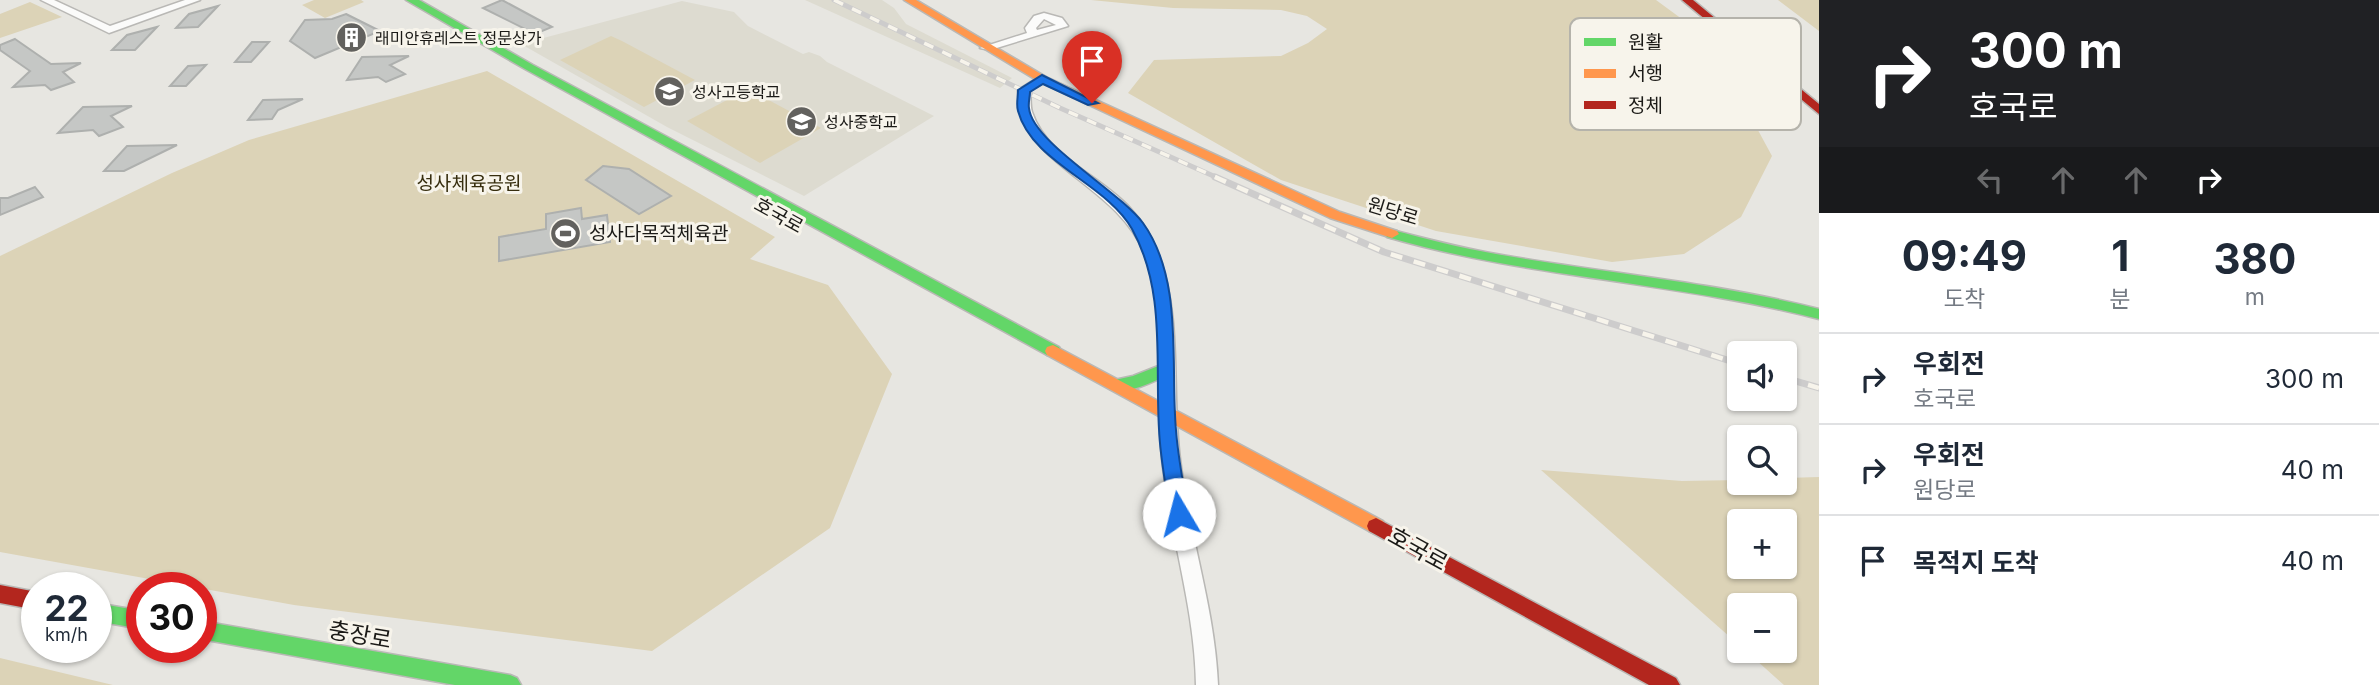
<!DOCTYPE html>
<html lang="ko">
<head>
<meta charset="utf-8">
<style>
  :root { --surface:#fff; --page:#f2f2f3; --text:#1f2937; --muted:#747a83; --line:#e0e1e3 }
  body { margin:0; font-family:Inter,"Noto Sans KR",sans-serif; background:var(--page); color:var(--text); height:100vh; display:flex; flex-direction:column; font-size:26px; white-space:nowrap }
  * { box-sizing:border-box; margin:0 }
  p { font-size:23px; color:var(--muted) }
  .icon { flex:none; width:38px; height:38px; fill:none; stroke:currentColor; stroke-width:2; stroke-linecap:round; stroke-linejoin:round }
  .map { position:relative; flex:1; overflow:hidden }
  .drawer { display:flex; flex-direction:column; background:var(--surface); width:560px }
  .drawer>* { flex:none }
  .guide { background:#202124; color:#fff; overflow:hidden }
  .fabs { position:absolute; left:1727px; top:341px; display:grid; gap:14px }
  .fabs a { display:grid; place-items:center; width:70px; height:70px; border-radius:7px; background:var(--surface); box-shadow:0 2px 5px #0004; font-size:35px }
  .speed { position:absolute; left:21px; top:572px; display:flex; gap:14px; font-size:35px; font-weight:700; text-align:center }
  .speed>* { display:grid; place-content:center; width:91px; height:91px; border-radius:50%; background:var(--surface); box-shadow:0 2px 5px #0004; line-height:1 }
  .speed small { font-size:18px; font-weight:400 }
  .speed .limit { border:10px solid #d22; background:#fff; color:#111 }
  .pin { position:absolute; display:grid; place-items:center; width:60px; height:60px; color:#fff; margin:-72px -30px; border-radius:50% 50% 50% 0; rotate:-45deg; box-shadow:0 0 7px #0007 }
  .pin .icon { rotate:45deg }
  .me { position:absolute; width:77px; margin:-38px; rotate:352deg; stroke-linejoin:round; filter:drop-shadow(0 0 5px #0008) }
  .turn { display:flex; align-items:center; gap:24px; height:147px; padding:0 35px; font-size:32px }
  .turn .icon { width:91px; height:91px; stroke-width:2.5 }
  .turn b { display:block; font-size:49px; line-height:60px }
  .lanes { display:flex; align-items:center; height:66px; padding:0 35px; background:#0003; justify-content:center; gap:35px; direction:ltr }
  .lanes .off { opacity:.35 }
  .eta { display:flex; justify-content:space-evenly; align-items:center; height:119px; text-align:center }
  .eta b { font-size:42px; font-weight:700; line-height:49px }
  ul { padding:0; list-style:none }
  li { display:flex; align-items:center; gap:21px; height:91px; padding:0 35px; border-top:2px solid var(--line) }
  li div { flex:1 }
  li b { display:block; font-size:26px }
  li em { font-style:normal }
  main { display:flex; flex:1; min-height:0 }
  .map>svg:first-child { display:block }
  .built { fill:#dddbd0 }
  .green { fill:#dcd3b7; fill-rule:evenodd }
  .building { fill:#c5c7c5; stroke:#aeb0ae; stroke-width:2 }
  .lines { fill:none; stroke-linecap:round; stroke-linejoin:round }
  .street-casing { stroke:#b9b8b5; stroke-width:3 }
  .fast-casing { stroke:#b9b8b5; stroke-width:3 }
  .slow-casing { stroke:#b9b8b5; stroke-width:3 }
  .jam-casing { stroke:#b9b8b5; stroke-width:3 }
  .street { fill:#fbfbfa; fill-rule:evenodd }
  .fast { fill:#63d668; fill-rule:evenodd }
  .slow { fill:#ff974d; fill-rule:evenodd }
  .jam { fill:#b3261e; fill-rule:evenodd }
  .rail-far1-casing { stroke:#cdcccc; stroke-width:5 }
  .rail-casing { stroke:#cdcccc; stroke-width:7 }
  .rail-far1 { stroke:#f7f4eb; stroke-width:3.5; stroke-dasharray:10; stroke-linecap:butt }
  .rail { stroke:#f7f4eb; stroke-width:4.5; stroke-dasharray:12; stroke-linecap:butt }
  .route { fill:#1a73e8; stroke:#114b97; stroke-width:2 }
  .labels { text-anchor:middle; stroke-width:6; stroke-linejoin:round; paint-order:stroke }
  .far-poi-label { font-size:16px; fill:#1b1a17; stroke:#f7f4eb; text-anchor:start }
  .park-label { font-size:19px; fill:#372e0f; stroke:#f7f4eb }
  .street-label { font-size:19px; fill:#1b1a17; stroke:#f7f4eb }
  .poi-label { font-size:19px; fill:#1b1a17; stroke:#f7f4eb; text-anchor:start }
  .near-street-label { font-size:23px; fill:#1b1a17; stroke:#f7f4eb }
  .key { fill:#f7f4eb; stroke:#b5b3ab; stroke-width:2 }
  .key-label { font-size:19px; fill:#1b1a17 }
</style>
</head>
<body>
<main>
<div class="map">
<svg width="1819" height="685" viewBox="0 0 1819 685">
  <rect width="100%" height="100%" fill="#e7e6e1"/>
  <!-- built -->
  <path class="built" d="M805,0H882L894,8L906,24L1012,78L1000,88Z
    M682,1L734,12L748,26L803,54L809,52L820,56L827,62L934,116L804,196L667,127L521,44Z"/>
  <!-- green -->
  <path class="green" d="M314,0H361L364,2L325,18L302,5Z
    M1091,0H1656L1701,33L1727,73L1772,156L1741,217L1684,254L1612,262L1436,231L1281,180L1128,93L1154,60L1281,56L1308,43L1327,29L1307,16L1281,10L1173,8Z
    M1778,0H1819V31Z
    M30,2L62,17L0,38V14Z
    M611,36L622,41L695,80L644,107L560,60Z
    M487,71L775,237L750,259L828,285L892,374L830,528L652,651L294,605L0,552V256L172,173L249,140Z
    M748,89L821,128L760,163L687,121Z
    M1541,470L1682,481L1739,480L1740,483H1785V478L1819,477V685H1784L1746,651H1785V606H1740L1739,645ZM1740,522H1785V567H1740Z
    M0,658L113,685H0Z"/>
  <!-- building -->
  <path class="building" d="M502,0L552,27L535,34L483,8Z
    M218,6L198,27L176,28L189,14Z
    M346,14L380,31L315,58L290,41L305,20L332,19Z
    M157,27L135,50H112L127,35Z
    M15,39L51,64L81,63L63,72L74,82L51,90L45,85L13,87L30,71L0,50V45Z
    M252,42H269L251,62H235Z
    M409,56L390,65L405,74L386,82L378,77L347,80L362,57Z
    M206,65L186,86H170L188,66Z
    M303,99L278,110L272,119L248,120L263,100Z
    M132,106L111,116L123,127L99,136L93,130L58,133L83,107Z
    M177,145L124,171H104L127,146Z
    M603,166L629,169L671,196L639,214L586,180Z
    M35,187L43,197L0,215V198H8Z
    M581,208L582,219L607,215L610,242L499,261V237L546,229V214Z"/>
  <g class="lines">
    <defs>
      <path id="street" d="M41,0H54L110,26L185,0H200L109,33Z
        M1044,13L1062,18L1068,26L990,50L980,48L1027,33L1025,28L1034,16ZM1044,19L1056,25L1037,30L1036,28Z
        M1042,75L1046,77V81L1030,91C1031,98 1030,106 1032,112C1047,157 1101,176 1130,208C1142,221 1152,237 1158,253C1183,318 1171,392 1180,459C1189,536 1215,608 1218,685H1196C1195,608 1170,536 1162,459C1155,392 1168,318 1144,253C1120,190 1034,167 1020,111C1018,105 1019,97 1018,90Z"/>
      <path id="fast" d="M406,0H419L533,65L1059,347L1061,351L1059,355H1047L525,69Z
        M1392,230C1427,239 1461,248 1496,254C1604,273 1713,282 1819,309V319C1677,282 1528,278 1387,237L1385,234Z
        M1166,363L1174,369L1172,373C1154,381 1130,395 1110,389L1108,385L1110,381L1133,376Z
        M96,603L142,611V629L96,621Z
        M201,621L510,675L517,678L521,685H455L201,639Z"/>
      <path id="slow" d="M904,0H916L1046,77L1340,212L1397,231L1399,234L1392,238L1330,218L1038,81Z
        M1053,345L1383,521L1385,526L1383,531L1376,534L1369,531L1047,355L1045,351L1047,347Z"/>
      <path id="jam" d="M1682,0H1693L1819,104V114Z
        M1376,518L1676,678L1680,685H1649L1369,531L1367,526L1369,521Z
        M0,585L37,592V610L0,603Z"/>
    </defs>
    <!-- street casing -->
    <use href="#street" class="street-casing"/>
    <!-- fast casing -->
    <use href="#fast" class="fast-casing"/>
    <!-- slow casing -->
    <use href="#slow" class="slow-casing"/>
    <!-- jam casing -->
    <use href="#jam" class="jam-casing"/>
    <!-- street -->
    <use href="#street" class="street"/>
    <!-- fast -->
    <use href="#fast" class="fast"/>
    <!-- slow -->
    <use href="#slow" class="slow"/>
    <!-- jam -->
    <use href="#jam" class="jam"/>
    <defs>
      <path id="rail-far1" d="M834,0L1060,108L1218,178"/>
      <path id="rail" d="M1215,177L1384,252L1740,364
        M1785,378L1819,388"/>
    </defs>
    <!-- rail-far1 casing -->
    <use href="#rail-far1" class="rail-far1-casing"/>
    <!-- rail casing -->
    <use href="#rail" class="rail-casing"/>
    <!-- rail-far1 -->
    <use href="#rail-far1" class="rail-far1"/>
    <!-- rail -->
    <use href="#rail" class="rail"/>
  </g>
  <!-- route -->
  <path class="route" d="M1042,75L1098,103L1088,105L1043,84L1030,92C1030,97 1028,103 1029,108C1032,142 1119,191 1143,223C1184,280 1170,365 1176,430C1178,458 1184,486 1188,514L1186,519L1179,522L1173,519L1170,514C1166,486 1160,457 1159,429C1155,362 1166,290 1132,229C1106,183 1032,163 1018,111C1016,105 1018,97 1018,90Z"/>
  <!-- icons -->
  <defs>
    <symbol id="building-disc" viewBox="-11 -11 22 22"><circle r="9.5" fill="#62615e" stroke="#f7f4eb"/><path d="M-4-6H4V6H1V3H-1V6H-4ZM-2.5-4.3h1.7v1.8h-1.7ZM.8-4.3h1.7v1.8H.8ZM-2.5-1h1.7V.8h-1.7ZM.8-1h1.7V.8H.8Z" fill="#fff"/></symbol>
    <symbol id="school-disc" viewBox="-11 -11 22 22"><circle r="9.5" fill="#62615e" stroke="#f7f4eb"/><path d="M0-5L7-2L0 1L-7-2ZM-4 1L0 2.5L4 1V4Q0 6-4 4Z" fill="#fff"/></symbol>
    <symbol id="stadium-disc" viewBox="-11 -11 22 22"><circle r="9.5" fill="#62615e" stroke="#f7f4eb"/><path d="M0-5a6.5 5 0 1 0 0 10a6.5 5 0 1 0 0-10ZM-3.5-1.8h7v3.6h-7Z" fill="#fff"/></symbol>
  </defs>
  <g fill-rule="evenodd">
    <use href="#building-disc" x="334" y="20" width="35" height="35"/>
    <use href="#school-disc" x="652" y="74" width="35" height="35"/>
    <use href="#school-disc" x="784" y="104" width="35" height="35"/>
    <use href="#stadium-disc" x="548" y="216" width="35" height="35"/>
  </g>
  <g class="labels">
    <!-- far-poi labels -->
    <g class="far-poi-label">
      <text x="375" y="44">래미안휴레스트 정문상가</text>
      <text x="692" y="98">성사고등학교</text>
      <text x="824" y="128">성사중학교</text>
    </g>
    <!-- park labels -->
    <g class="park-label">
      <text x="469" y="190">성사체육공원</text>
    </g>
    <!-- street labels -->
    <g class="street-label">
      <text transform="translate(1393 211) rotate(17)" y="7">원당로</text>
      <text transform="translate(779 215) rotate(29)" y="7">호국로</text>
    </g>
    <!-- poi labels -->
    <g class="poi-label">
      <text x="589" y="240">성사다목적체육관</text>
    </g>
    <!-- near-street labels -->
    <g class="near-street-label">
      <text transform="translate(1418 549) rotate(29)" y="8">호국로</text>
      <text transform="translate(360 635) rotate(10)" y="8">충장로</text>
    </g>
  </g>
  <!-- legend -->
  <rect x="1570" y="18" width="231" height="112" rx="10" class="key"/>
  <rect x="1584" y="38" width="32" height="8" fill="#63d668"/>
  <rect x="1584" y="69" width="32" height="9" fill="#ff974d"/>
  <rect x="1584" y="101" width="32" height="8" fill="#b3261e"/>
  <g class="key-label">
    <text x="1628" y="49">원활</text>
    <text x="1628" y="80">서행</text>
    <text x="1628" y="112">정체</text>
  </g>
</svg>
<div class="fabs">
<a><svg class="icon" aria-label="sound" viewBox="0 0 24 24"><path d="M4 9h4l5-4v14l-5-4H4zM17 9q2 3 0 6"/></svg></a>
<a><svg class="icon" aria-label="search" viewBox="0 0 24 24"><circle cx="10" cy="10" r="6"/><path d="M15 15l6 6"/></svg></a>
<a>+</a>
<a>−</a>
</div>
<div class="speed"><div>22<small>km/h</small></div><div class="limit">30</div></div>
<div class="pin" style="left:1092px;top:103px;background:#d93025"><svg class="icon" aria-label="arrive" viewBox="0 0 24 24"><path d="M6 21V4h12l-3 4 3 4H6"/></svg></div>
<svg class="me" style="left:1179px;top:514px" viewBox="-20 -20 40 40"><circle r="19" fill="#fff"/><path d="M0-13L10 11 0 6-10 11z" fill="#1a73e8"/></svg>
</div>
<section class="drawer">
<div class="guide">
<div class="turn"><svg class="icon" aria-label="right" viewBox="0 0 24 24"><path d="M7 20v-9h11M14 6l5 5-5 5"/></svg><div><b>300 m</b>호국로</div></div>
<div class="lanes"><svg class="icon off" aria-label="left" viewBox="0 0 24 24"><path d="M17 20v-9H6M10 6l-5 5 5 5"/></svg><svg class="icon off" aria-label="ahead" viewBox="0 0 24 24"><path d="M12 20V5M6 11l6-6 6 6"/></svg><svg class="icon off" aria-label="ahead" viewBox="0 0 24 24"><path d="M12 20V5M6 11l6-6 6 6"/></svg><svg class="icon" aria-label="right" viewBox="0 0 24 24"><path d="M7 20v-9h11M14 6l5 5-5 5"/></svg></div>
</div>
<div class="eta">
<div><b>09:49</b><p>도착</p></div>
<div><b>1</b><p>분</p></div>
<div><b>380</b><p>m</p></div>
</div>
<ul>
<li><svg class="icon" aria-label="right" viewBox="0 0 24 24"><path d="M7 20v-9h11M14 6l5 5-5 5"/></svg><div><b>우회전</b><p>호국로</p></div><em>300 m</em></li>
<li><svg class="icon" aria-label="right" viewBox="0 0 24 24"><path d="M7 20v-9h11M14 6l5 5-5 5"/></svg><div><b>우회전</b><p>원당로</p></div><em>40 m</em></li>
<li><svg class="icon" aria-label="arrive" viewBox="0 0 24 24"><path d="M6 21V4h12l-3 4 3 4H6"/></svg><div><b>목적지 도착</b></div><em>40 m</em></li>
</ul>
</section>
</main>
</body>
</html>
